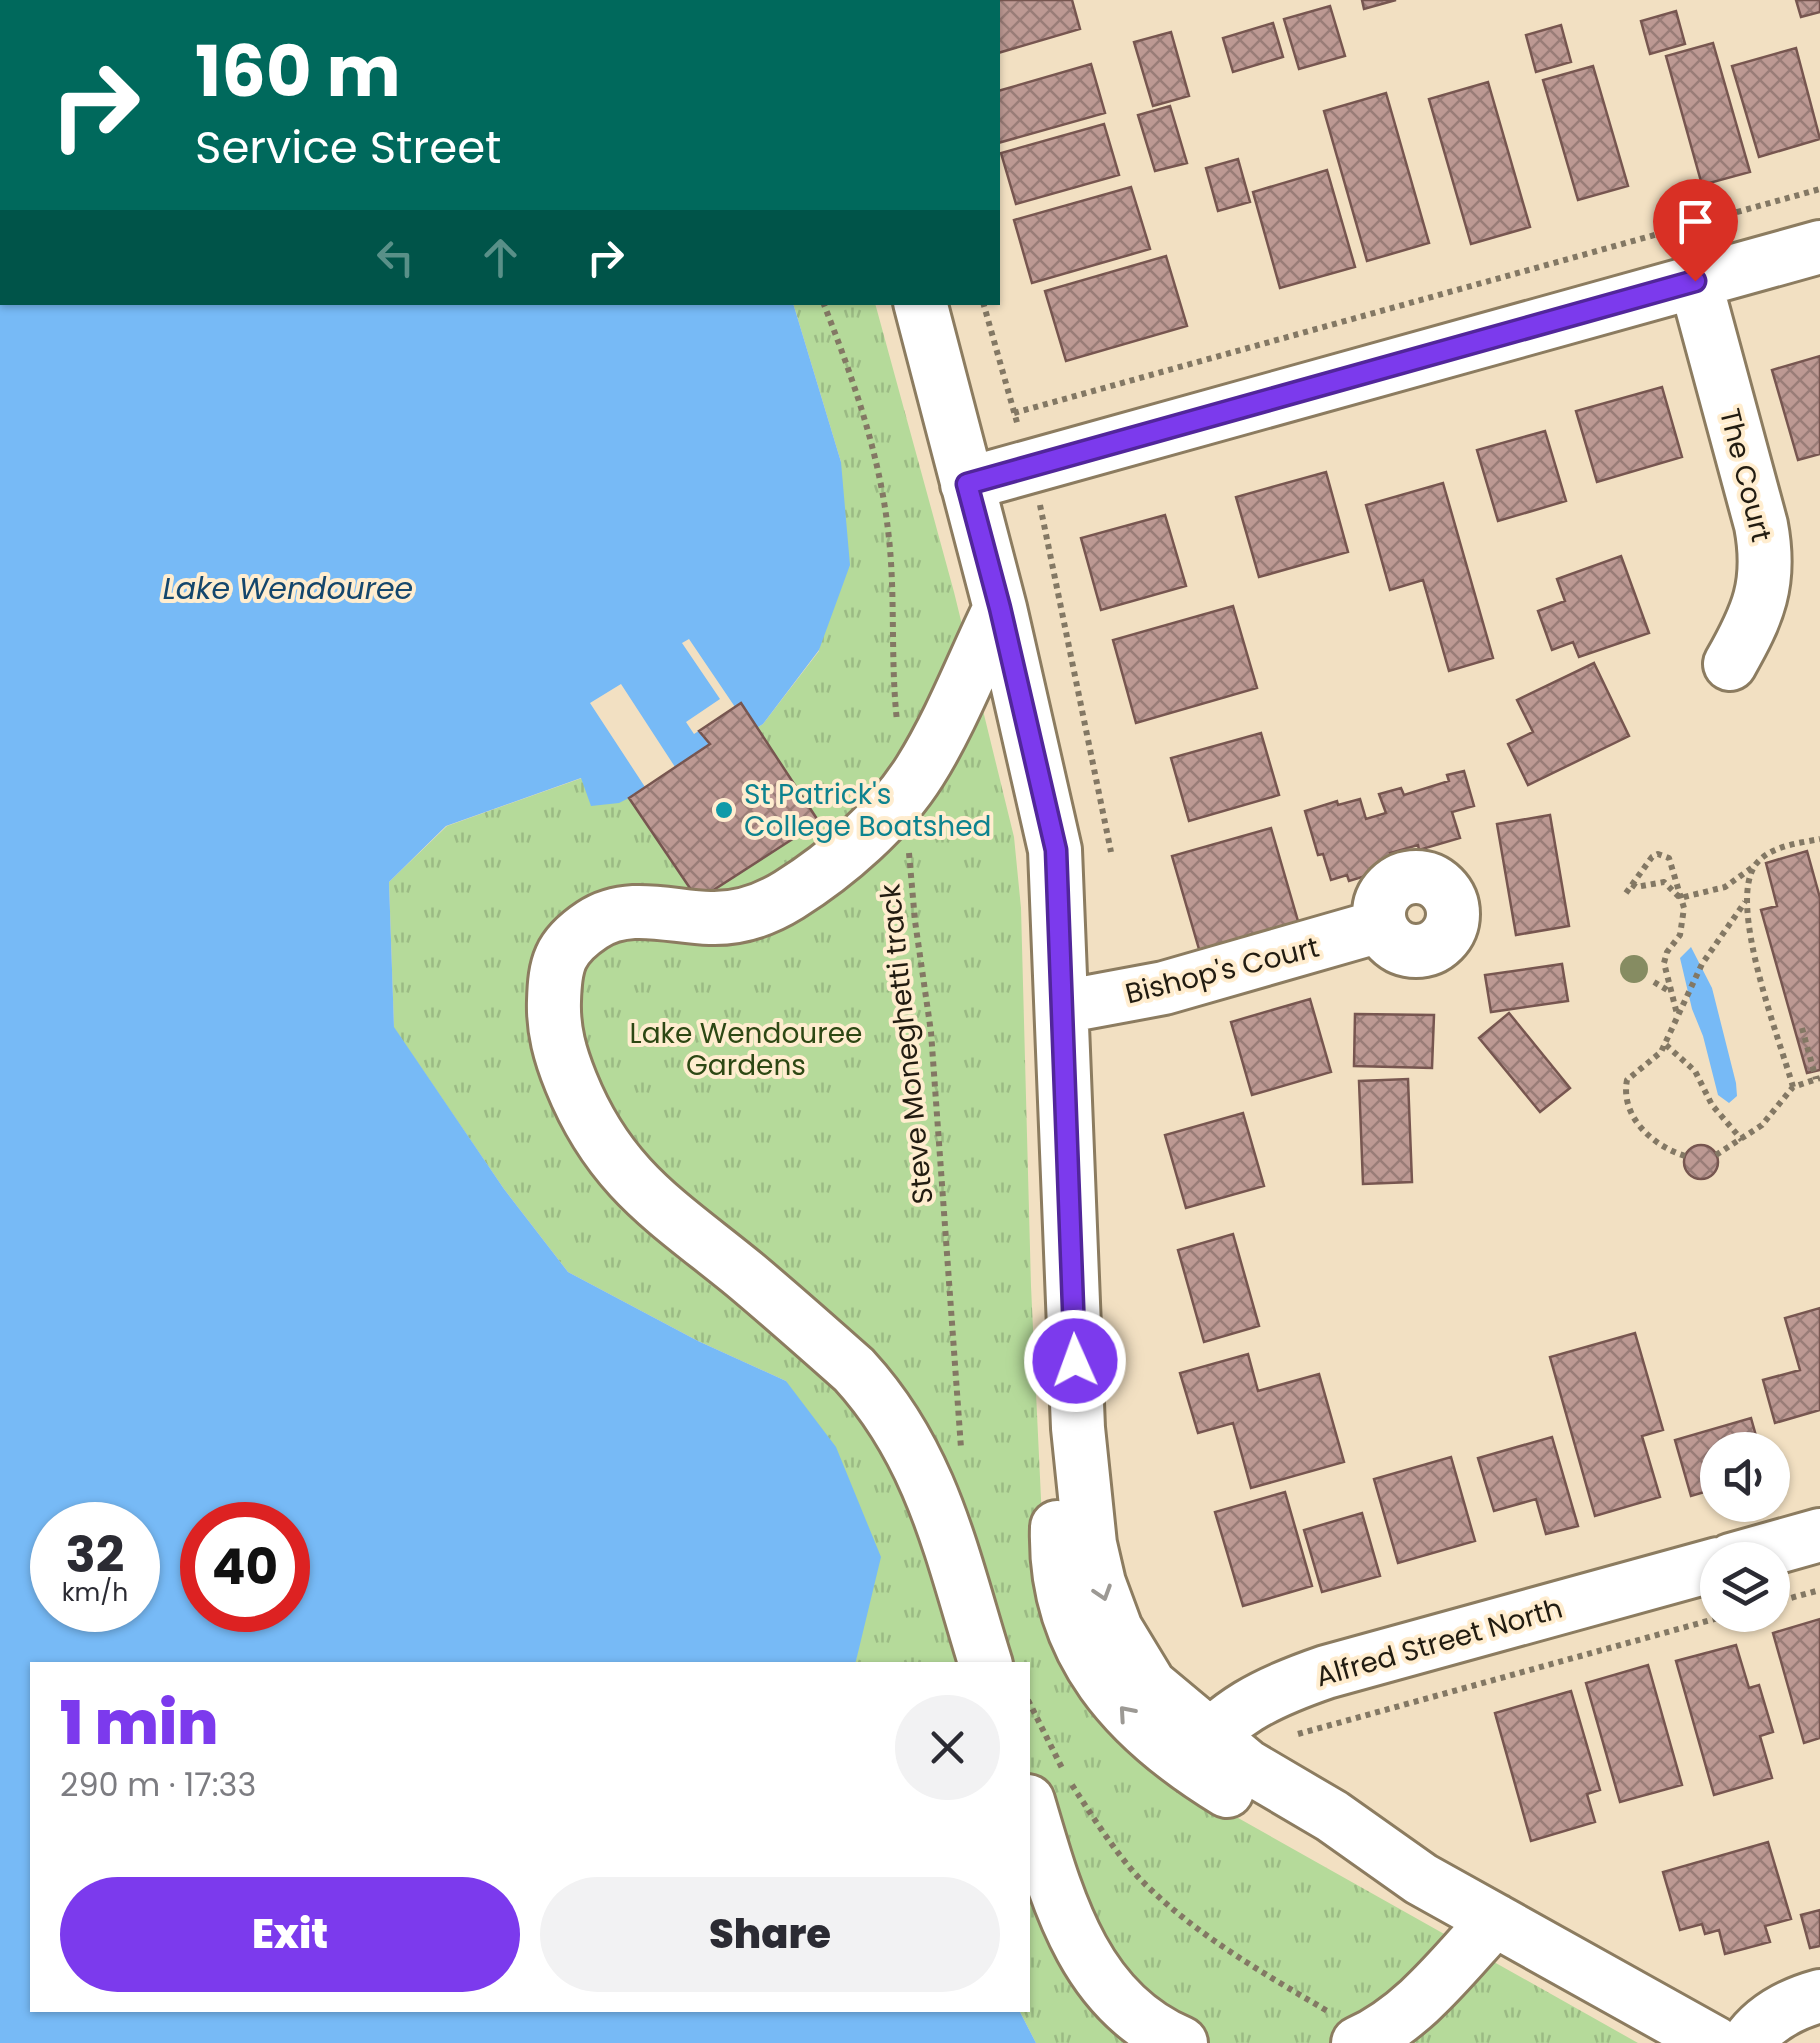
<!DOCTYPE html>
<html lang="en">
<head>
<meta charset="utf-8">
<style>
  :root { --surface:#fff; --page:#f2f2f3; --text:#2b2b33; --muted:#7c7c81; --accent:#7c3aed }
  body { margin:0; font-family:Poppins,sans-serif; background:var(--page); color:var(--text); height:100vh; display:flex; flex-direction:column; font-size:38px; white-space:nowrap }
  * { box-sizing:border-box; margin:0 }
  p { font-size:32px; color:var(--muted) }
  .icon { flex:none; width:55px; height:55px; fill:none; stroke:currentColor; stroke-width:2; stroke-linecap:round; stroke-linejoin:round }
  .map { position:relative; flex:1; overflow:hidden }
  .details { position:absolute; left:30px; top:1662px; width:1000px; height:350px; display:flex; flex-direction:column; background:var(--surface); border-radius:0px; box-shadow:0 2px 8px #0004 }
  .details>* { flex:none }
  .banner { position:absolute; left:0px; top:0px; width:1000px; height:305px; box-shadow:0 2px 8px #0004; background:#00695c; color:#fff; overflow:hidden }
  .controls { position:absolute; left:1700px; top:1432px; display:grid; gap:20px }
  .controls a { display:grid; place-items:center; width:90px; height:90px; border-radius:50%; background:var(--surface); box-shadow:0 2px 8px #0004; font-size:50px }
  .speed { position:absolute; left:30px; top:1502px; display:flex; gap:20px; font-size:50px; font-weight:700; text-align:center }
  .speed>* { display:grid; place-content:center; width:130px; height:130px; border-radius:50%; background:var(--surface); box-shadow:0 2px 8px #0004; line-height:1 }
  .speed small { font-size:25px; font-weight:400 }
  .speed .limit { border:15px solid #d22; background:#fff; color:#111 }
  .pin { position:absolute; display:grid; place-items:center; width:85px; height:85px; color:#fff; margin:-102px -42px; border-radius:50% 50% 50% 0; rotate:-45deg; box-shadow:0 0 10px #0007 }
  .pin .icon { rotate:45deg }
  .me { position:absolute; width:110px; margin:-55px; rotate:358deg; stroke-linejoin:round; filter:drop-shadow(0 0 8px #0008) }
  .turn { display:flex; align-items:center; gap:35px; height:210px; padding:0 30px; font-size:45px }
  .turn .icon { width:130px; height:130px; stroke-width:2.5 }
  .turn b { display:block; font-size:70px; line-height:85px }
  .lanes { display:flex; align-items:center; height:95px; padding:0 30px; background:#0003; justify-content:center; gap:50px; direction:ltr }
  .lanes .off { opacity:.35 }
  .round { display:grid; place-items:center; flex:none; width:105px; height:105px; border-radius:52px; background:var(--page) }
  .head { display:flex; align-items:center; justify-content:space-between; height:170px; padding:0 30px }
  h1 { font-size:60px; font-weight:800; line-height:75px; color:var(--accent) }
  .primary-button { display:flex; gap:20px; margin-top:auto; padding:20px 30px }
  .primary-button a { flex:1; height:115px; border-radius:60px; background:var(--accent); color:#fff; font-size:40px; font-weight:800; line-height:115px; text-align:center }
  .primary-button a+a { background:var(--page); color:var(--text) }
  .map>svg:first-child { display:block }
  .park { fill:url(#park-tufts) }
  .water { fill:#77baf6; fill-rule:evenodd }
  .pier { fill:#f2e0c2 }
  .building { fill:url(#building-cross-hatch); stroke:#775650; stroke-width:2.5 }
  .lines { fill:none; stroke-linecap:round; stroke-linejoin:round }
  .minor-casing { stroke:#8c7c60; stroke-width:58 }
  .path { stroke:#837864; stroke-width:6; stroke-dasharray:5 5; stroke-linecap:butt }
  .minor { stroke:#fff; stroke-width:52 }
  .tree { fill:#868c62 }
  .oneway { stroke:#9c9994 }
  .route-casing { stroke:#51269a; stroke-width:25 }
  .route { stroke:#7c3aed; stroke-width:18 }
  .culture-dot { fill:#0f9aa8; stroke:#ffedcf; stroke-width:4 }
  .labels { text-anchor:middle; stroke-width:8; stroke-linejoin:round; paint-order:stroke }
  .street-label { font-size:28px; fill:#221c11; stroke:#ffedcf }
  .culture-label { font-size:28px; fill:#0d838f; stroke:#ffedcf; text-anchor:start }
  .park-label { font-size:28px; fill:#2d4814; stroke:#ffedcf }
  .water-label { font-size:30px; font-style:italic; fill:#14466c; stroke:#ffedcf }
</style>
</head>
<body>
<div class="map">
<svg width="1820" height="2043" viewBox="0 0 1820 2043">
  <defs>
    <pattern id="park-tufts" width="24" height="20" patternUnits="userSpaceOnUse" patternTransform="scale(2.5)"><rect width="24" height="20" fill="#b5da9a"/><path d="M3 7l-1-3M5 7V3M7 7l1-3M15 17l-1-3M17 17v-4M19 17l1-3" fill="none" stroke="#9bba84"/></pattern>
    <pattern id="building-cross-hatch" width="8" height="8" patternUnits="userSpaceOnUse" patternTransform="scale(2.5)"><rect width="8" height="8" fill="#bd9993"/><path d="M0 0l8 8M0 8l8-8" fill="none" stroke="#997c77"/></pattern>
  </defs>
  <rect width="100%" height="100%" fill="#f2e0c2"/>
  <!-- park -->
  <path class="park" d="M793,303H875L954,592L1014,837L1021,908L1031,1286L1043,1541L1183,1787L1638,2043H1036L1019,2010H1028V1665H855L858,1649L786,1381L698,1341L568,1272L504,1189L394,1028L389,882L447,826L582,778L703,761L763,724L819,651L841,462Z"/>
  <!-- water -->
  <path class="water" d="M0,0L617,2H2V302L793,303L841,462L850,565L819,650L763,724L703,761L619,803L591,806L581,778L446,826L389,882L394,1027L504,1189L568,1272L698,1341L786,1381L836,1447L881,1557L855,1665H32V2010H1019L1036,2043H0ZM52,1525H138V1610H52ZM202,1525H288V1610H202Z
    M1691,947L1712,988L1736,1083L1737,1096L1729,1103L1718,1095L1703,1036L1692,1009L1680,958Z"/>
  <!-- pier -->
  <path class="pier" d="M689,639L735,707L694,734L686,722L720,699L682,643Z
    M621,684L675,767L645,787L590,703Z"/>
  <!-- building -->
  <path class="building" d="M958,0H1072L1080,29L998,53V2H949Z
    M1362,0H1396L1364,9Z
    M1796,0H1820V12L1801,17Z
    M1330,6L1345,56L1299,69L1284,19Z
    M1676,11L1685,44L1650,54L1641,21Z
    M1273,23L1283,57L1233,72L1223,38Z
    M1561,25L1571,62L1536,72L1526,35Z
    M1171,32L1189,96L1153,106L1134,42Z
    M1713,43L1750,172L1702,185L1666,56Z
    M1796,48L1820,139L1759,157L1732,66Z
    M1091,64L1105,113L998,143V91Z
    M1593,66L1628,186L1578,200L1543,80Z
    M1488,82L1530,227L1471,244L1429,99Z
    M1386,93L1429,243L1367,261L1324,111Z
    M1170,106L1187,163L1155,171L1138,115Z
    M1104,124L1119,175L1016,204L1001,153Z
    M1238,159L1250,202L1218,211L1206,168Z
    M1327,170L1355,267L1280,288L1253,192Z
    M1131,187L1150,249L1032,283L1014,220Z
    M1166,256L1187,326L1066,361L1045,291Z
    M1820,356V454L1798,460L1772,370Z
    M1662,387L1682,457L1597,482L1576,411Z
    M1545,431L1566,501L1498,521L1477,450Z
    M1326,472L1348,552L1259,577L1236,497Z
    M1443,483L1493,658L1449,671L1423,580L1390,590L1366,505Z
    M1165,515L1186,586L1101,610L1081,538Z
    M1621,556L1649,633L1579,657L1573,642L1552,650L1538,611L1565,601L1557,579Z
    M1233,606L1257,688L1136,723L1113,640Z
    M1594,663L1629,736L1528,785L1508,744L1533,732L1517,700Z
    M741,703L819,822L698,900L629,798L710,744L699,731Z
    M1261,733L1279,795L1189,821L1171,758Z
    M1464,771L1474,806L1452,812L1460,838L1419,850L1418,845L1390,853L1393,862L1381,866L1382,871L1349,881L1347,875L1331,880L1323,854L1318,855L1305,811L1337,801L1338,805L1360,799L1366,819L1386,813L1379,794L1401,788L1404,795L1449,781L1447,775Z
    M1550,815L1569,926L1516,935L1497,824Z
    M1271,828L1300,928L1201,956L1172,856Z
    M1807,851L1820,898V1070L1807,1073L1761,910L1777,906L1766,863Z
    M1562,964L1568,1001L1491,1012L1485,975Z
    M1310,999L1331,1072L1252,1095L1231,1022Z
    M1509,1013L1570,1088L1540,1112L1479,1038Z
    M1355,1014L1434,1015L1432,1068L1354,1066Z
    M1408,1079L1412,1182L1363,1184L1359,1081Z
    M1243,1113L1264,1186L1186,1208L1165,1135Z
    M1684 1162a17 17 0 1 1 34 0a17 17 0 1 1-34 0Z
    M1233,1234L1259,1326L1204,1342L1178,1250Z
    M1820,1308V1410L1775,1423L1763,1380L1800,1370L1785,1318Z
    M1635,1333L1663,1430L1642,1436L1660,1497L1595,1516L1550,1357Z
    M1248,1354L1258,1391L1319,1374L1344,1462L1251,1488L1233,1423L1198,1433L1180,1373Z
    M1751,1418L1760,1450H1718V1488L1691,1496L1675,1440Z
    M1552,1437L1578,1526L1546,1534L1536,1499L1494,1511L1478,1458Z
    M1451,1457L1475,1541L1398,1563L1374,1479Z
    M1285,1492L1312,1586L1243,1606L1215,1512Z
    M1362,1513L1380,1576L1322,1592L1304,1530Z
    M1820,1619V1738L1804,1743L1773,1633Z
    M1736,1645L1749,1688L1759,1685L1773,1732L1760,1736L1772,1778L1714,1795L1676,1661Z
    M1648,1665L1682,1785L1620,1802L1586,1683Z
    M1571,1691L1600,1790L1587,1794L1595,1822L1531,1841L1495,1713Z
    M1768,1842L1791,1919L1765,1926L1770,1942L1725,1954L1719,1930L1705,1934L1702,1924L1680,1930L1663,1872Z
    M1820,1910V1946L1810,1948L1801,1915Z"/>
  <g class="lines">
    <defs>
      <path id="minor" d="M806,0L807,2
        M1695,281L1761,525C1772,583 1758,615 1730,664
        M920,302L1000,608L1055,850L1078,1428L1090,1544L1099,1583L1116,1629L1150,1685L1247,1766L1332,1816L1421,1879L1715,2043
        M967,484L1820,247
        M1379 914a37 37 0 1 1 74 0a37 37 0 1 1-74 0Z
        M1062,1007L1164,988L1380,926
        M1057,1527C1053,1651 1127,1730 1227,1791
        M1731,1560L1820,1535
        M986,1665C952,1556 933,1456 854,1370C818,1338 782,1306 745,1275C668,1212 610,1179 571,1082C560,1055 553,1030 554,1001C555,964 559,947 592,925C628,901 671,917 710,918C738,919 765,910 789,895C837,865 890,819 920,771C952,720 974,661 1000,608
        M1185,1762C1227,1712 1265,1693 1326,1672L1718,1564
        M1028,1801C1056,1895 1082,2001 1181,2043
        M1358,2043C1414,2018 1454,1964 1495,1920
        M1747,2043C1764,2018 1791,2004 1820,1996"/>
    </defs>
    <!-- minor casing -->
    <use href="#minor" class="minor-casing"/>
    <!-- path -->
    <path class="path" d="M667,0L669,2
      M878,0L879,2
      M823,302C852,376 879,451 888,530C896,593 890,658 897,721
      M983,302L1018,426
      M1014,413L1820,189
      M1040,505L1111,852
      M909,853L915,921L931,1032L961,1448
      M1632,884L1636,887L1664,882L1680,898L1725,887L1753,867
      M1626,893L1652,857L1658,854L1669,858L1684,908L1680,935L1667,952L1664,963L1677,1014
      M1654,982L1669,991
      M1802,1028L1816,1079
      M1666,1045L1695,1071L1712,1105L1742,1140
      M1793,1087C1780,1040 1726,903 1756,864C1770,846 1799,843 1820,839
      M1716,1155L1762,1125L1793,1087L1820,1078
      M1685,1156C1653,1146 1620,1117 1627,1080L1661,1052L1702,964L1745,902
      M1772,1603L1820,1590
      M1028,1700L1063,1770
      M1298,1734L1729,1615
      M1072,1785C1093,1817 1114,1851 1140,1879C1194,1934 1263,1973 1329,2012"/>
    <!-- minor -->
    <use href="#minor" class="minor"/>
  </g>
  <!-- trees -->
  <circle class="tree" cx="1634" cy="969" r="14"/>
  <!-- one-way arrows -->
  <defs><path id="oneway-chevron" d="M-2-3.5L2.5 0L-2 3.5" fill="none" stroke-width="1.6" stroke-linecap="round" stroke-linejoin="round" transform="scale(2.5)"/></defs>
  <g class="oneway">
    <use href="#oneway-chevron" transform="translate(1103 1593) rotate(72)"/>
    <use href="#oneway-chevron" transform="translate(1126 1713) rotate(-131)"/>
  </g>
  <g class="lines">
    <defs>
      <path id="route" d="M1075,1361L1056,850L1000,608L967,484L1695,281"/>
    </defs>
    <!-- route casing -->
    <use href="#route" class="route-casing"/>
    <!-- route -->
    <use href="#route" class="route"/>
  </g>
  <!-- markers -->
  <circle class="culture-dot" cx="724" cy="810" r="10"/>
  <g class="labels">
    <!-- street labels -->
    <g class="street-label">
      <text transform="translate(1746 475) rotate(76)" y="10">The Court</text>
      <text transform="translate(1222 970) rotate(-14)" y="10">Bishop's Court</text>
      <text transform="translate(906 1044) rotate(-96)" y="10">Steve Moneghetti track</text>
      <text transform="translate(1439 1642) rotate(-16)" y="10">Alfred Street North</text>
    </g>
    <!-- culture labels -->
    <g class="culture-label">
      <text x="744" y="804">St Patrick's<tspan x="744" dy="32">College Boatshed</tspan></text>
    </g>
    <!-- park labels -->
    <g class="park-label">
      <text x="746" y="1043">Lake Wendouree<tspan x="746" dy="32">Gardens</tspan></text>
    </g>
    <!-- water labels -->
    <g class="water-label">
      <text x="288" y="599">Lake Wendouree</text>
    </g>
  </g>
</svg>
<div class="controls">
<a><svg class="icon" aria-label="sound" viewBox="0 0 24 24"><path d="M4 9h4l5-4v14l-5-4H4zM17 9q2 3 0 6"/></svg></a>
<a><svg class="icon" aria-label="layers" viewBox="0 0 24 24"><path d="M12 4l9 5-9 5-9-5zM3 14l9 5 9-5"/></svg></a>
</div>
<div class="speed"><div>32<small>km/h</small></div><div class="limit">40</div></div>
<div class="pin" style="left:1695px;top:281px;background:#d93025"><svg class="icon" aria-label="arrive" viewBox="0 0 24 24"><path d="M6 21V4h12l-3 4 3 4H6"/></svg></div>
<svg class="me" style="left:1075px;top:1361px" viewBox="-20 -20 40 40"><circle r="17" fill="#7c3aed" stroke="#fff" stroke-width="3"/><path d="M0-11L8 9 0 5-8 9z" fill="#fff"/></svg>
<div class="banner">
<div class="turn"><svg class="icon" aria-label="right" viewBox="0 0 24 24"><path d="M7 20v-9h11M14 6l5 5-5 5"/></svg><div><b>160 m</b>Service Street</div></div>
<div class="lanes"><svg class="icon off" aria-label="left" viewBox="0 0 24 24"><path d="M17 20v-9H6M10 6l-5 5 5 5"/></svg><svg class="icon off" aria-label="ahead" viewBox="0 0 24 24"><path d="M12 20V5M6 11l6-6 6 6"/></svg><svg class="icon" aria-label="right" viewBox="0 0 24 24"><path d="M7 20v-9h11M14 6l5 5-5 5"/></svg></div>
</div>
<section class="details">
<div class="head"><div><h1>1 min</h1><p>290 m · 17:33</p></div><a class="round"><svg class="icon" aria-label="close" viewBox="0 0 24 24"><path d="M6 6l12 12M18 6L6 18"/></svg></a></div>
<div class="primary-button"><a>Exit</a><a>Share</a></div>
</section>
</div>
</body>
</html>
